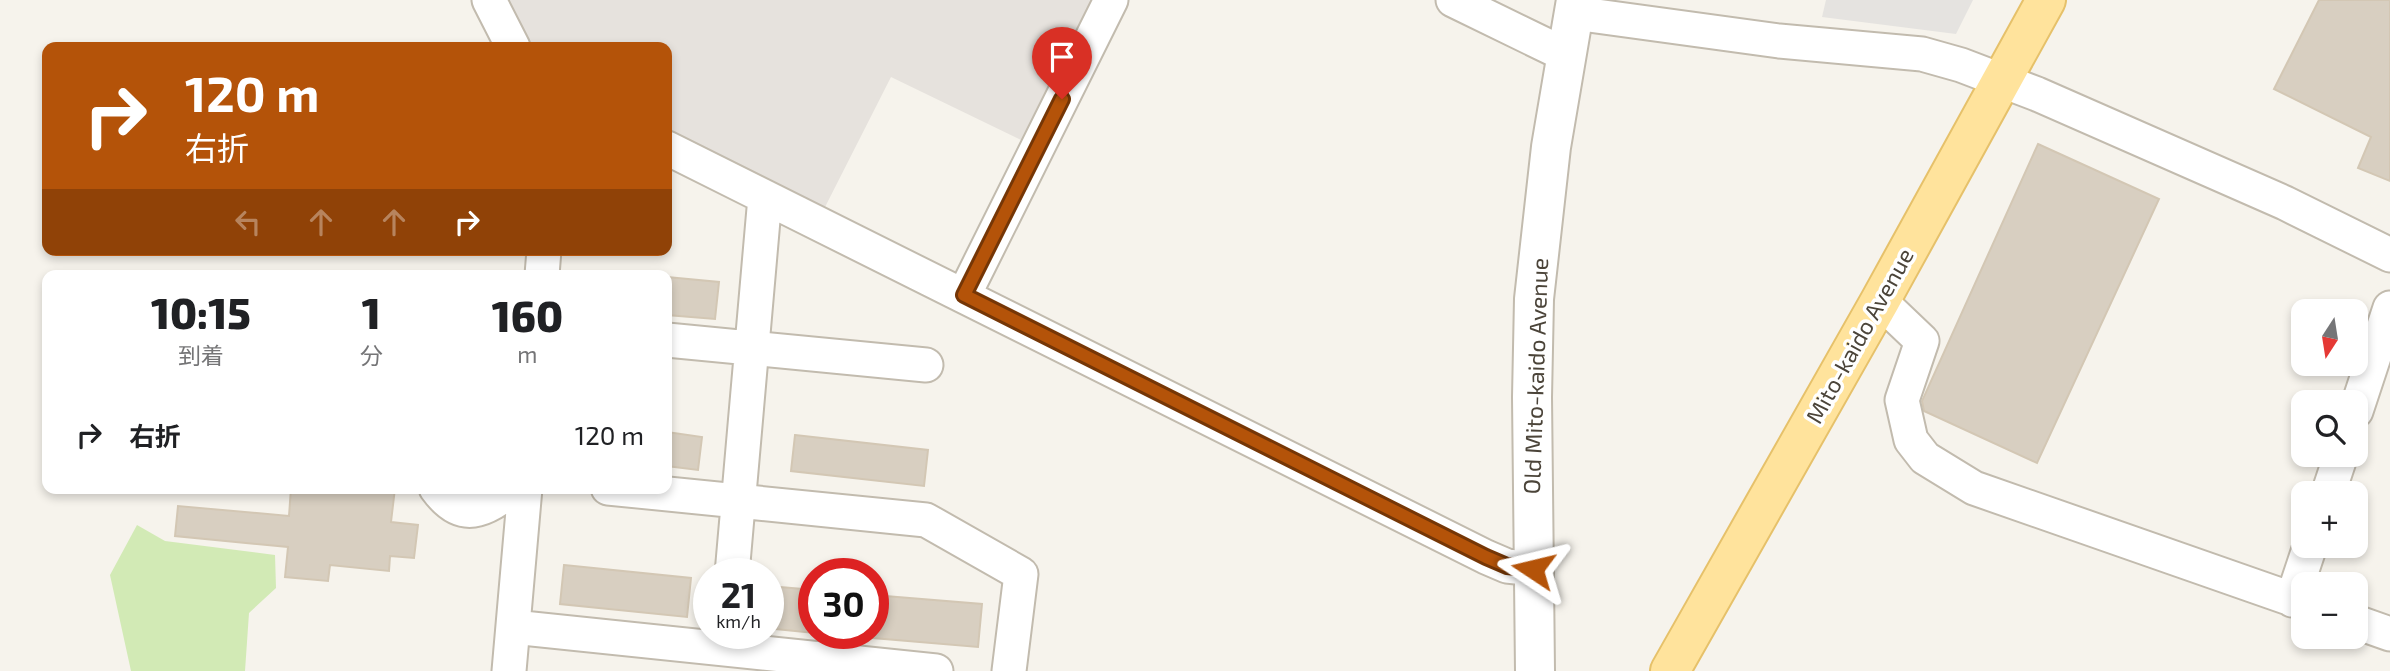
<!DOCTYPE html>
<html lang="ja">
<head>
<meta charset="utf-8">
<style>
  :root { --surface:#fff; --page:#f6f6f6; --text:#202124; --muted:#757577 }
  body { margin:0; font-family:"Exo 2","Noto Sans JP",sans-serif; background:var(--page); color:var(--text); height:100vh; display:flex; flex-direction:column; font-size:26px; white-space:nowrap }
  * { box-sizing:border-box; margin:0 }
  p { font-size:23px; color:var(--muted) }
  .icon { flex:none; width:38px; height:38px; fill:none; stroke:currentColor; stroke-width:2; stroke-linecap:round; stroke-linejoin:round }
  .map { position:relative; flex:1; overflow:hidden }
  .drawer { position:absolute; left:42px; top:270px; width:630px; height:224px; display:flex; flex-direction:column; background:var(--surface); border-radius:14px; box-shadow:0 4px 10px #0003 }
  .drawer>* { flex:none }
  .banner { position:absolute; left:42px; top:42px; width:630px; height:214px; border-radius:14px; box-shadow:0 4px 10px #0003; background:#b45309; color:#fff; overflow:hidden }
  .needle { width:46px; rotate:192deg }
  .tools { position:absolute; left:2291px; top:299px; display:grid; gap:14px }
  .tools a { display:grid; place-items:center; width:77px; height:77px; border-radius:14px; background:var(--surface); box-shadow:0 4px 10px #0003; font-size:35px }
  .speed { position:absolute; left:693px; top:558px; display:flex; gap:14px; font-size:35px; font-weight:700; text-align:center }
  .speed>* { display:grid; place-content:center; width:91px; height:91px; border-radius:50%; background:var(--surface); box-shadow:0 4px 10px #0003; line-height:1 }
  .speed small { font-size:18px; font-weight:400 }
  .speed .limit { border:10px solid #d22; background:#fff; color:#111 }
  .pin { position:absolute; display:grid; place-items:center; width:60px; height:60px; color:#fff; margin:-72px -30px; border-radius:50% 50% 50% 0; rotate:-45deg; box-shadow:0 0 7px #0007 }
  .pin .icon { rotate:45deg }
  .me { position:absolute; width:77px; margin:-38px; rotate:280deg; stroke-linejoin:round; filter:drop-shadow(0 0 5px #0008) }
  .turn { display:flex; align-items:center; gap:24px; height:147px; padding:0 28px; font-size:32px }
  .turn .icon { width:91px; height:91px; stroke-width:2.5 }
  .turn b { display:block; font-size:49px; line-height:60px }
  .lanes { display:flex; align-items:center; height:66px; padding:0 28px; background:#0003; justify-content:center; gap:35px; direction:ltr }
  .lanes .off { opacity:.35 }
  .eta { display:flex; justify-content:space-evenly; align-items:center; height:119px; text-align:center }
  .eta b { font-size:42px; font-weight:800; line-height:49px }
  ul { padding:0; list-style:none }
  li { display:flex; align-items:center; gap:21px; height:91px; padding:0 28px }
  li div { flex:1 }
  li b { display:block; font-size:26px }
  li em { font-style:normal }
  .map>svg:first-child { display:block }
  .industrial { fill:#e6e2dd }
  .green { fill:#d2eab5 }
  .parking { fill:#e5e3e0 }
  .building { fill:#d8cfc1; stroke:#d3c7b4; stroke-width:2 }
  .lines { fill:none; stroke-linecap:round; stroke-linejoin:round }
  .minor-casing { stroke:#c2bbae; stroke-width:37 }
  .tertiary-casing { stroke:#c2bbae; stroke-width:42 }
  .primary-casing { stroke:#e6c16a; stroke-width:42 }
  .minor { stroke:#fff; stroke-width:33 }
  .tertiary { stroke:#fff; stroke-width:38 }
  .primary { stroke:#ffe39c; stroke-width:38 }
  .route-casing { stroke:#753606; stroke-width:18 }
  .route { stroke:#b45309; stroke-width:12 }
  .labels { text-anchor:middle; stroke-width:7; stroke-linejoin:round; paint-order:stroke }
  .street-label { font-size:23px; fill:#4b4439; stroke:#fff }
</style>
</head>
<body>
<div class="map">
<svg width="2390" height="671" viewBox="0 0 2390 671">
  <rect width="100%" height="100%" fill="#f6f3ec"/>
  <!-- industrial -->
  <path class="industrial" d="M498,0H1094L1021,140L891,77L823,211L667,131V47H522Z"/>
  <!-- green -->
  <path class="green" d="M137,525L165,541L275,555L276,588L249,613L245,671H131L110,575Z"/>
  <!-- parking -->
  <path class="parking" d="M1826,0H1973L1956,34L1822,17Z"/>
  <!-- building -->
  <path class="building" d="M2319,0H2390V181L2358,168L2371,137L2274,89Z
    M2038,144L2159,199L2037,463L1924,411L1922,401Z
    M667,277L719,282L715,319L667,315Z
    M667,432L702,437L698,470L667,466Z
    M795,435L928,450L924,486L791,471Z
    M291,488H395L391,522L418,525L414,558L390,556L389,571L330,565L328,581L285,577L288,547L175,536L178,506L289,516Z
    M564,565L691,578L687,617L560,604Z
    M780,587L814,590V633L776,629Z
    M873,595L982,604L978,647L873,638Z"/>
  <g class="lines">
    <defs>
      <path id="minor" d="M489,0L513,47
        M1453,0L1566,55
        M1574,13L1779,41L1922,54L1961,65L2037,94L2285,203L2390,255
        M667,148L1486,557L1507,566L1533,569
        M542,275L544,250
        M964,295L1111,0
        M1880,301L1922,341L1902,400L1911,440L1925,458L1974,488L2303,603
        M667,340L926,365
        M2356,411L2390,308
        M436,488C462,524 484,511 514,488
        M608,488L926,520L1021,574L1009,671
        M2328,494L2341,455
        M732,574L765,197
        M2292,600L2310,546
        M2356,622L2390,634
        M513,627L936,671
        M509,671L525,488"/>
      <path id="tertiary" d="M1535,671L1532,397L1534,299L1551,147L1576,0"/>
      <path id="primary" d="M1670,671L1880,301L2046,0"/>
    </defs>
    <!-- minor casing -->
    <use href="#minor" class="minor-casing"/>
    <!-- tertiary casing -->
    <use href="#tertiary" class="tertiary-casing"/>
    <!-- primary casing -->
    <use href="#primary" class="primary-casing"/>
    <!-- minor -->
    <use href="#minor" class="minor"/>
    <!-- tertiary -->
    <use href="#tertiary" class="tertiary"/>
    <!-- primary -->
    <use href="#primary" class="primary"/>
  </g>
  <g class="lines">
    <defs>
      <path id="route" d="M1062,99L964,295L1486,557L1507,566L1533,569"/>
    </defs>
    <!-- route casing -->
    <use href="#route" class="route-casing"/>
    <!-- route -->
    <use href="#route" class="route"/>
  </g>
  <g class="labels">
    <!-- street labels -->
    <g class="street-label">
      <text transform="translate(1860 336) rotate(-61)" y="8">Mito-kaido Avenue</text>
      <text transform="translate(1536 376) rotate(-88)" y="8">Old Mito-kaido Avenue</text>
    </g>
  </g>
</svg>
<div class="tools">
<a><svg class="needle" viewBox="-14 -14 28 28"><path d="M0-13l5 13h-10z" fill="#e53935"/><path d="M0 13l5-13h-10z" fill="#757577"/></svg></a>
<a><svg class="icon" aria-label="search" viewBox="0 0 24 24"><circle cx="10" cy="10" r="6"/><path d="M15 15l6 6"/></svg></a>
<a>+</a>
<a>−</a>
</div>
<div class="speed"><div>21<small>km/h</small></div><div class="limit">30</div></div>
<div class="pin" style="left:1062px;top:99px;background:#d93025"><svg class="icon" aria-label="arrive" viewBox="0 0 24 24"><path d="M6 21V4h12l-3 4 3 4H6"/></svg></div>
<svg class="me" style="left:1533px;top:569px" viewBox="-20 -20 40 40"><path d="M0-17L14 15 0 8-14 15z" fill="#b45309" stroke="#fff" stroke-width="4"/></svg>
<div class="banner">
<div class="turn"><svg class="icon" aria-label="right" viewBox="0 0 24 24"><path d="M7 20v-9h11M14 6l5 5-5 5"/></svg><div><b>120 m</b>右折</div></div>
<div class="lanes"><svg class="icon off" aria-label="left" viewBox="0 0 24 24"><path d="M17 20v-9H6M10 6l-5 5 5 5"/></svg><svg class="icon off" aria-label="ahead" viewBox="0 0 24 24"><path d="M12 20V5M6 11l6-6 6 6"/></svg><svg class="icon off" aria-label="ahead" viewBox="0 0 24 24"><path d="M12 20V5M6 11l6-6 6 6"/></svg><svg class="icon" aria-label="right" viewBox="0 0 24 24"><path d="M7 20v-9h11M14 6l5 5-5 5"/></svg></div>
</div>
<section class="drawer">
<div class="eta">
<div><b>10:15</b><p>到着</p></div>
<div><b>1</b><p>分</p></div>
<div><b>160</b><p>m</p></div>
</div>
<ul>
<li><svg class="icon" aria-label="right" viewBox="0 0 24 24"><path d="M7 20v-9h11M14 6l5 5-5 5"/></svg><div><b>右折</b></div><em>120 m</em></li>
</ul>
</section>
</div>
</body>
</html>
